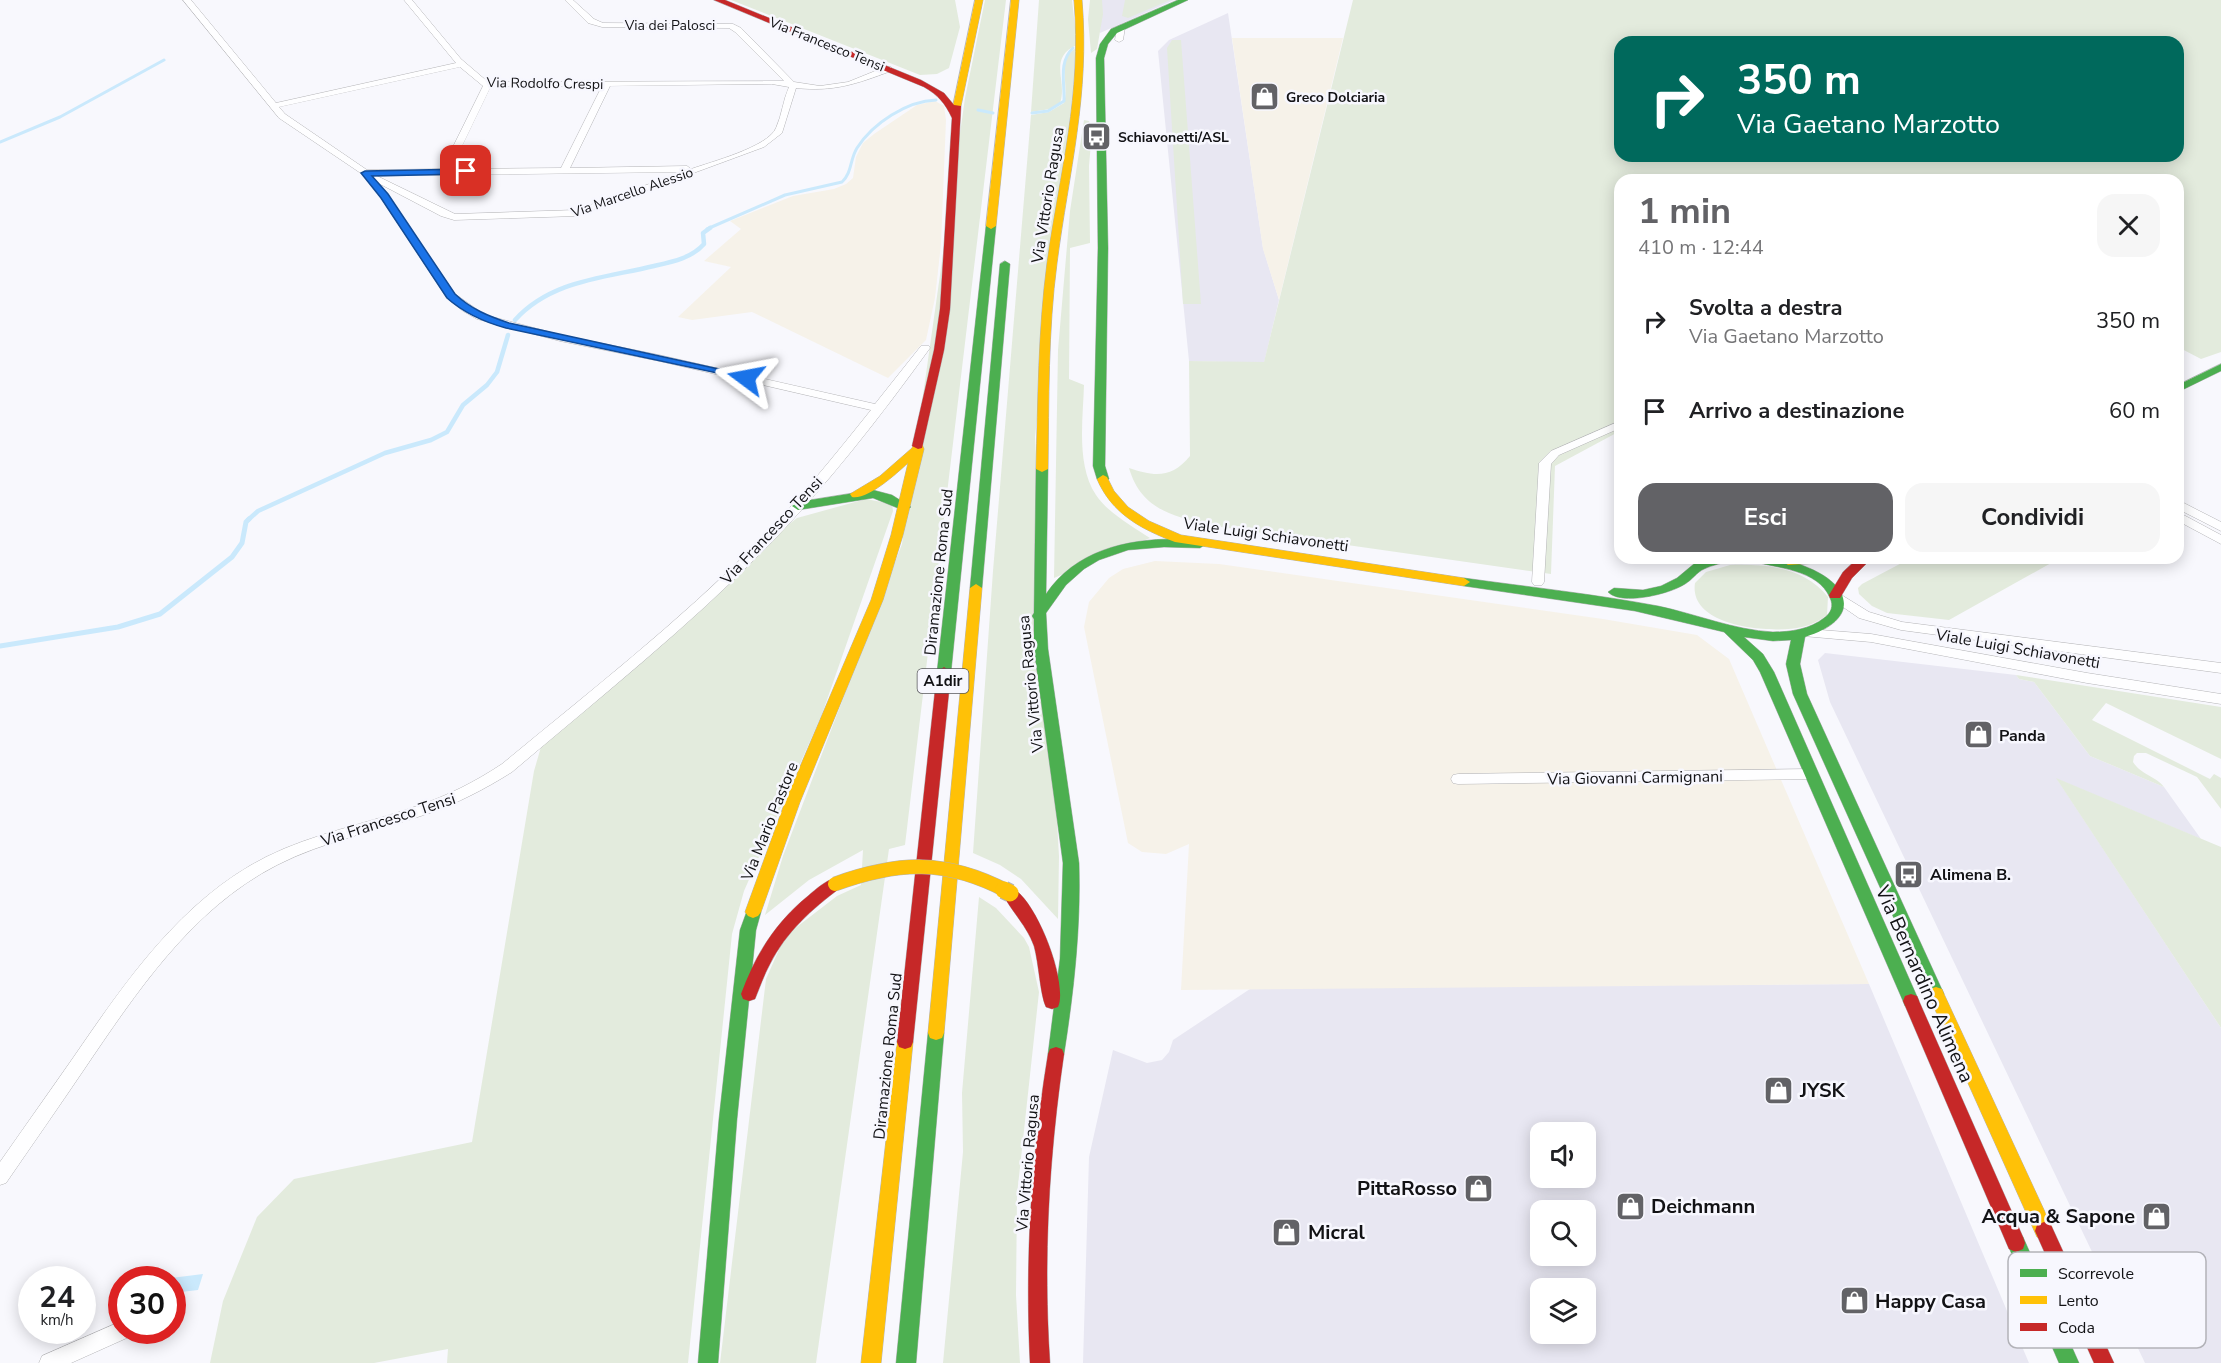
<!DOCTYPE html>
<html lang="it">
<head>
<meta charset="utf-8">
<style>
  :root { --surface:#fff; --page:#f6f6f6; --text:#202124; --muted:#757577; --accent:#626266 }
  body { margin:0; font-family:"Nunito Sans",sans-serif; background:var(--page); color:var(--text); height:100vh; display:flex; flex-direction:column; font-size:22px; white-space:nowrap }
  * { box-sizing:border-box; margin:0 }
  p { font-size:20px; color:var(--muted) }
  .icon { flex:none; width:33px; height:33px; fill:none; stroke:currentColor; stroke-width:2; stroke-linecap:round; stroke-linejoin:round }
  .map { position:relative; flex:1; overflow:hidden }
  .drawer { position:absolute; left:1614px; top:174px; width:570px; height:390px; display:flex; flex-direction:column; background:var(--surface); border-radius:18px; box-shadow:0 3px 15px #0003 }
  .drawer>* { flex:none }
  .top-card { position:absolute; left:1614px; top:36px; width:570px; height:126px; border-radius:18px; box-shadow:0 3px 15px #0003; background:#00695c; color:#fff; overflow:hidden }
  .controls { position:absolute; left:1530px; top:1122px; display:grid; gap:12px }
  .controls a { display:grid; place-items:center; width:66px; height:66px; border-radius:12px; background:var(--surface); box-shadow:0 3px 15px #0003; font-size:30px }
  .speed { position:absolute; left:18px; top:1266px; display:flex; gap:12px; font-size:30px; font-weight:700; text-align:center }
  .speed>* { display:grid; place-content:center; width:78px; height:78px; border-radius:50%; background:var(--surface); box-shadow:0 3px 15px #0003; line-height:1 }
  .speed small { font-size:15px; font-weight:400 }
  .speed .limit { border:9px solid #d22; background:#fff; color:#111 }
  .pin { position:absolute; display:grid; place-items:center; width:51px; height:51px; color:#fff; margin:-26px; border-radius:12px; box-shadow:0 3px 9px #0006 }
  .me { position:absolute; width:66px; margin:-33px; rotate:283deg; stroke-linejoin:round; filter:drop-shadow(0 0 4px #0008) }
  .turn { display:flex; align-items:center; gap:21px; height:126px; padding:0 24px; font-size:27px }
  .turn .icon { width:78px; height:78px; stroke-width:2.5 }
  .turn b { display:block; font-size:42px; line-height:51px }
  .round { display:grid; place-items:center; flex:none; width:63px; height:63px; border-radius:18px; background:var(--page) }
  .overview { display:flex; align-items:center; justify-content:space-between; height:102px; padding:0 24px }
  h1 { font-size:36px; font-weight:700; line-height:45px; color:var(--accent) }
  .button { display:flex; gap:12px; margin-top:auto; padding:12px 24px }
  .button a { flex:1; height:69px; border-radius:18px; background:var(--accent); color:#fff; font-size:24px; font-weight:700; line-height:69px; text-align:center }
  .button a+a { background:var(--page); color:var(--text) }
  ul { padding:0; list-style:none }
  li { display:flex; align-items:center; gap:18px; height:90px; padding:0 24px }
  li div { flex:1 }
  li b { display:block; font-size:22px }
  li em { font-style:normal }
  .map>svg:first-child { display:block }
  .built { fill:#e8e7f2; fill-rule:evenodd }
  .industrial { fill:#f6f2e9 }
  .green { fill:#e3ebdd; fill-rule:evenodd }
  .water { fill:#cae9fc }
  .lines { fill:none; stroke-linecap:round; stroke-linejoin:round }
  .stream-far2 { stroke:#cae9fc; stroke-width:3 }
  .stream-far1 { stroke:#cae9fc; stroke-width:4.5 }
  .stream { stroke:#cae9fc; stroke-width:5 }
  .street-casing { stroke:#b4b4b7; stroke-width:1 }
  .fast-casing { stroke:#b4b4b7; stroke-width:1 }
  .slow-casing { stroke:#b4b4b7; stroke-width:1 }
  .jam-casing { stroke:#b4b4b7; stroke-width:1 }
  .street { fill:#fefeff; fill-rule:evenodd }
  .fast { fill:#4caf50; fill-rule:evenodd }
  .slow { fill:#ffc107; fill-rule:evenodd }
  .jam { fill:#c62828; fill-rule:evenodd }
  .slow-bridge-far1-casing { stroke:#b4b4b7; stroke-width:15; stroke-linecap:butt }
  .slow-bridge-casing { stroke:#b4b4b7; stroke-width:19; stroke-linecap:butt }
  .slow-bridge-far1 { stroke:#ffc107; stroke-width:14 }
  .slow-bridge { stroke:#ffc107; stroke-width:17 }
  .route { fill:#1a73e8; stroke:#114b97; stroke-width:1.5 }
  .labels { text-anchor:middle; stroke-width:5; stroke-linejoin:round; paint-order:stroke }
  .far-street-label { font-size:14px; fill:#121215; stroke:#f7f7fe }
  .far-poi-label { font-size:14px; font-weight:bold; fill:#121215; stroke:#f7f7fe; text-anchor:start }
  .shield { fill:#f7f7fe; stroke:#57575b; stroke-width:1.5 }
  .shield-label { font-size:15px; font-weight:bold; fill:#121215 }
  .street-label { font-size:16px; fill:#121215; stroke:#f7f7fe }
  .poi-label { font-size:16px; font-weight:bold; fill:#121215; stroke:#f7f7fe; text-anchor:start }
  .near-street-label { font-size:20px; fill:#121215; stroke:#f7f7fe }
  .near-poi-label { font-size:20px; font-weight:bold; fill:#121215; stroke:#f7f7fe; text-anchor:start }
  .key { fill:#f7f7fe; stroke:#b2b2b8; stroke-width:1.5 }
  .key-label { font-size:16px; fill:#121215 }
</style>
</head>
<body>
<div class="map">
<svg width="2221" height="1363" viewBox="0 0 2221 1363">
  <rect width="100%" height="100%" fill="#f8f8fd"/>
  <!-- built -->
  <path class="built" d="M1101,0H1174L1100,33Z
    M1228,13L1263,248L1279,300L1264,363L1189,361L1158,51L1169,40Z
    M1825,653L2016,675L2019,679L2034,682L2090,756L2164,787L2201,839L2057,779L2221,1028V1363H2145L1830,702L1818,660Z
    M1869,984L2029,1363H1083L1089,1157L1113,1050L1147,1063L1162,1060L1169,1052L1173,1040L1253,987ZM1540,1132H1586V1178H1540ZM1540,1210H1586V1256H1540ZM1540,1288H1586V1334H1540Z"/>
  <!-- industrial -->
  <path class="industrial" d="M1232,38H1343L1279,300L1263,249Z
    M935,101L944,106L946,120L941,244L935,298L926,340L888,378L752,312L692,320L678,317L731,267L704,261L741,229L730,221L793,196L834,189L846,184L853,178L856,157L863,143L874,134L917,105Z
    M1155,561L1219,564L1603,619L1697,635L1729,659L1869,984L1181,990L1189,844L1166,854L1142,852L1128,843L1084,627L1089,602L1109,578L1123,569Z"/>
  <!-- green -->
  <path class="green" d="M731,0H955L960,27L949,68L937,74L920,75Z
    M985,0H1006L905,845L889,849L816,1363H720L766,979L785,936L837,896L861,885L863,850L809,880L765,915L783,856L902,544L965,98Z
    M1039,0H1072L1077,45C1047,58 1068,81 1060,103L1050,109L1031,112Z
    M1090,0H1102L1103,14L1097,49L1091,53L1088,19Z
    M1125,0H1170L1128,18L1122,16Z
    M1353,0H2221V352L2201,359L2178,347V180H1620V431L1555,466L1551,574L1207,525C1171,515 1141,509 1129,468C1155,477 1172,478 1190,456L1189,361L1264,362ZM1620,42H2178V156H1620Z
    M1172,40H1181L1201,304H1183L1167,48Z
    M1078,47L1035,437L1059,856L1058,919L1021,879L1000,865L973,853L993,571L1031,115L1049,112L1064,103C1070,84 1055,58 1078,47Z
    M1084,120L1089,121L1092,131L1089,166L1090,243L1070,248L1069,379L1084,385C1083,419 1076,465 1096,495C1108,513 1132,526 1150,538L1054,578L1058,350L1070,211Z
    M866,499L892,504L893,511L822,714L744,891L732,934L688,1363H447L448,1349L374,1363H210L223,1301L257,1217L294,1179L472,1142L534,771L541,747L783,529L797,518Z
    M1911,558H2060L1949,620L1887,613L1872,606L1859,594L1858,588L1862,584Z
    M1730,565C1767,564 1804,567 1828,597L1827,615C1819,621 1811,625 1802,627C1773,634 1688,628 1695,583L1706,572Z
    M2016,675L2221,707V759L2106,703L2092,720L2210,779L2214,774L2221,778V809L2197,777L2146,753H2137L2134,756L2133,762C2141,775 2156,776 2164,787L2090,756L2034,682L2019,679Z
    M2056,778L2221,847V1028Z
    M979,897L996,908L1024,938L1029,947L1039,992L1017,1195L1016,1295L1020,1363H943L963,1152L962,1093Z"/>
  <!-- water -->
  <path class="water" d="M203,1274L198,1290L173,1293L171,1278Z"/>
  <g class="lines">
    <!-- stream-far2 -->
    <path class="stream-far2" d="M978,110L993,113
      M1032,113L1048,111L1064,101C1065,83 1058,62 1073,48
      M0,142L60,117L164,60
      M707,229L785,195L842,182C852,173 850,159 857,148C873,123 907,101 936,100"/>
    <!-- stream-far1 -->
    <path class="stream-far1" d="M515,320C551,280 605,278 654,266C672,262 692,258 704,244L703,233L710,228
      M248,520L258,511L385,453L431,440L447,432L463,405L487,385L497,372L508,335"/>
    <!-- stream -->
    <path class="stream" d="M0,646L118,627L160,614L232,557L242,543L246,522L249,519"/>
    <defs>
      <path id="street" d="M183,0H191L276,103L456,63L404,0H412L461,59L488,82L784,81L735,32L729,28L602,27L588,23L565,0H573L594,19L603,23L733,24L741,28L794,82L820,86L848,82L885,67H891V71C856,84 834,92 796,88L782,133L764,147L577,216L454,220L441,216L380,184L455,294L485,315L561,335L659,355L875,404L921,346H929L930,348C881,416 824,489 765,549C686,629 598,699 512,772C485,789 458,803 427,814C377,831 324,841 277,865C191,909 136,993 83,1071C58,1108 32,1145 6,1183L0,1185V1162C24,1127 49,1093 73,1058C126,981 181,900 266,857C314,833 367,824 417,806C447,796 475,782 502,764C589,692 678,623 758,542C798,501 835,455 871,410L659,361L560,341L477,319L463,311L447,298L381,198L365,176L279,118ZM460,67L483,86L442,169L367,170L285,114L279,107ZM772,84L789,87C783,100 782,115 776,128C768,147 711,162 691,169L687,166L570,168L610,86ZM491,86H602L561,168L451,169ZM683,172L576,210L455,214L377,176Z
        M1121,25L1125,27L1123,40L1119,42L1115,40L1117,27Z
        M1620,421V428L1559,455L1551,464L1544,582L1542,585H1534L1532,582L1539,463L1551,451Z
        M2178,500L2221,522V531L2178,509Z
        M2178,512L2221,535V544L2178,521Z
        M1835,591L1869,612L1902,622L2221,663V673L1901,630L1859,618L1830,598L1829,595L1830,592Z
        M1808,629L1871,634L2087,673L2221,694V704L2087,683L1871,642L1803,636L1801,633Z
        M1811,769L1816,770L1818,774L1816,778L1811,779L1458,784L1453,783L1451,779L1453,775L1458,774Z
        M122,1321V1330H131L129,1337L71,1363H39L42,1356Z"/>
      <path id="fast" d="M1178,0H1188L1117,33L1108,44L1104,58L1108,248L1105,466L1109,479L1103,483L1097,479L1093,466L1098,248L1096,58L1100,44L1111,29Z
        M991,223L996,226L951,672L944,677L937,672L986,226Z
        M1005,261L1010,264L982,588L976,592L970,588L1000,264Z
        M2221,364V371L2178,392V385Z
        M1042,466L1048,469L1046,594C1075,551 1125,539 1175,539C1184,539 1199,537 1206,544L1200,548L1164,547L1128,550L1099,560L1084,569L1066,585L1046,613L1048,649L1079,863C1081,927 1074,990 1064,1054L1062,1059L1056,1061L1050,1059L1048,1054L1060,959L1063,863L1034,649V619L1032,616L1034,613L1036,469Z
        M873,490L892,495L911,507L905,511L873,498L798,510L792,506L798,502Z
        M1713,558H1733L1731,561C1723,563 1712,565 1704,569C1697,572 1692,580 1685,584C1670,594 1621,606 1608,592L1614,588L1643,590L1661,586L1677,578L1695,563Z
        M1749,558C1769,558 1786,558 1804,566C1854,585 1860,620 1805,637L1800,664L1807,694L1944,994L1942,999L1936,1001L1930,999L1928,994L1793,694L1786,664L1791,640L1773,641L1744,637L1763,654L1774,672L1919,1001L1917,1006L1911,1008L1905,1006L1903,1001L1760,672L1753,660L1724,632L1635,611L1464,586L1458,582L1464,578C1529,587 1594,594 1658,606C1696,614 1734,630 1773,632C1791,632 1810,629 1824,618C1831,613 1834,606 1830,598C1818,569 1776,568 1751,561Z
        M753,906L758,908L761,912L756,930L737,1119L718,1363H698L719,1119L740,930L748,908Z
        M936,1026L942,1028L944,1033L916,1363H896L928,1033L930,1028Z
        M2016,1234L2023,1237L2079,1363H2059L2007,1243L2009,1237Z"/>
      <path id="slow" d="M975,0H983L961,106L957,109L953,106Z
        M1011,0H1019L996,226L991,229L986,226Z
        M1074,0H1082C1090,95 1069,171 1057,263C1048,331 1049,400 1048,469L1042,472L1036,469C1038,400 1038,331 1047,263C1060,171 1082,95 1074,0Z
        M918,443L922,444L924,449L903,535L883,600L800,802L761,912L758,916L753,918L748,916L745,912L785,802L871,600L891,535L908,463C897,473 868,500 852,497L850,494L880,476L912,448L914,444Z
        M1103,475L1107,477L1114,491L1128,507L1149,521L1181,535L1464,578L1470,582L1464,586L1175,542C1141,529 1112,514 1097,479Z
        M1784,558H1839L1833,562L1788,565L1782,561Z
        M976,584L982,588L944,1033L942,1038L936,1040L930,1038L928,1033L970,588Z
        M1936,987L1942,989L1944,994L2051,1225L2053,1231L2051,1237L2044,1240L2037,1237L1928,994L1930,989Z
        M905,1035L911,1037L913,1042L881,1363H861L897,1042L899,1037Z"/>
      <path id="jam" d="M714,0H725L921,80L944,93L954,105L961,106L950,309L944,350L922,448L918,449L912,446L934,350L940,309L952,118C945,103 938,95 924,87Z
        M1858,558H1872L1852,578L1840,598H1830L1829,595L1843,572Z
        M944,667L951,672L913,1042L911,1047L905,1049L899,1047L897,1042L937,672Z
        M835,878L840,880L843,884L840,888C812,909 786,932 770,964C764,975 760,987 755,999L749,1001L743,999L741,994C755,955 776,922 808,896C816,889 825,881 835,878Z
        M1010,887C1035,895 1069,984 1058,1007L1052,1009L1046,1007C1040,994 1039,964 1034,946C1027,926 1012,912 1002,893L1005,889Z
        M1911,994L1917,996L1919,1001L2023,1237L2025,1243L2023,1249L2016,1252L2009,1249L1903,1001L1905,996Z
        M1056,1047L1062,1049L1064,1054C1049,1157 1043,1259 1050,1363H1030C1025,1259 1031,1157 1048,1054L1050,1049Z
        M2044,1222L2051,1225L2114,1363H2094L2035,1231L2037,1225Z"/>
    </defs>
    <!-- street casing -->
    <use href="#street" class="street-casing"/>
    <!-- fast casing -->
    <use href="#fast" class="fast-casing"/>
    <!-- slow casing -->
    <use href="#slow" class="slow-casing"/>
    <!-- jam casing -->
    <use href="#jam" class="jam-casing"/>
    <!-- street -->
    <use href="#street" class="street"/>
    <!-- fast -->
    <use href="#fast" class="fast"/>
    <!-- slow -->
    <use href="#slow" class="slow"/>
    <!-- jam -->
    <use href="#jam" class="jam"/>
    <defs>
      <path id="slow-bridge-far1" d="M835,884C899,861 946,859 1007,891"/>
      <path id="slow-bridge" d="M1004,890L1010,893"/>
    </defs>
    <!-- slow-bridge-far1 casing -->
    <use href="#slow-bridge-far1" class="slow-bridge-far1-casing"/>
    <!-- slow-bridge casing -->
    <use href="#slow-bridge" class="slow-bridge-casing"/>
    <!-- slow-bridge-far1 -->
    <use href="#slow-bridge-far1" class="slow-bridge-far1"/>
    <!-- slow-bridge -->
    <use href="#slow-bridge" class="slow-bridge"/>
  </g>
  <!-- route -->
  <path class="route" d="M469,169L471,171L466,174L372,176L388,194L455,294C471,309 488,316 509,323L746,375L752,378L750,380L506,328C484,322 465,314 447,298L381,198L361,173L365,171Z"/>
  <!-- icons -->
  <defs>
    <symbol id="shop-square" viewBox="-11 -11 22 22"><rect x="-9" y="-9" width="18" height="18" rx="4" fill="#626266" stroke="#f7f7fe"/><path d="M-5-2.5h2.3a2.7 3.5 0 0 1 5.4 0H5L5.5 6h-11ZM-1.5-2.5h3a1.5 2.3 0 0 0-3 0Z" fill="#fff"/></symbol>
    <symbol id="bus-square" viewBox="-11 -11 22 22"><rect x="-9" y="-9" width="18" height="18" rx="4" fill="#626266" stroke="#f7f7fe"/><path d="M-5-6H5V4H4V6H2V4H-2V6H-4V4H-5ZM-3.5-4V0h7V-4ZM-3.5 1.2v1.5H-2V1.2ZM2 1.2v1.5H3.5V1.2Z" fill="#fff"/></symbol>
  </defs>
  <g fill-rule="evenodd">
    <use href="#shop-square" x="1248" y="80" width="33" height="33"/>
    <use href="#bus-square" x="1080" y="120" width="33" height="33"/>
    <use href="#shop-square" x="1962" y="718" width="33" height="33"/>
    <use href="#bus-square" x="1892" y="858" width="33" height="33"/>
    <use href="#shop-square" x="1762" y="1074" width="33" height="33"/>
    <use href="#shop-square" x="1462" y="1172" width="33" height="33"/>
    <use href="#shop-square" x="1614" y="1190" width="33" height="33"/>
    <use href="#shop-square" x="2140" y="1200" width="33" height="33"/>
    <use href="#shop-square" x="1270" y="1216" width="33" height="33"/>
    <use href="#shop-square" x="1838" y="1284" width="33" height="33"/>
  </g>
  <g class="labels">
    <!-- far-street labels -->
    <g class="far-street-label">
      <text x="670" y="30">Via dei Palosci</text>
      <text transform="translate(827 44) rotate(22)" y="5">Via Francesco Tensi</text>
      <text transform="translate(545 83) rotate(1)" y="5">Via Rodolfo Crespi</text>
      <text transform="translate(632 192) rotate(-19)" y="5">Via Marcello Alessio</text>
    </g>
    <!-- far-poi labels -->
    <g class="far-poi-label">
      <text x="1286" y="102">Greco Dolciaria</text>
      <text x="1118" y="142">Schiavonetti/ASL</text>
    </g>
    <!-- shield labels -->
    <rect class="shield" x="917.5" y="669" width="51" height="24" rx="4.5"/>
    <g class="shield-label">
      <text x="943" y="686">A1dir</text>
    </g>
    <!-- street labels -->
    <g class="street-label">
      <text transform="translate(1047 195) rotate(-81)" y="6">Via Vittorio Ragusa</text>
      <text transform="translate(771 530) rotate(-47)" y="6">Via Francesco Tensi</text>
      <text transform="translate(1266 534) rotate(8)" y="6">Viale Luigi Schiavonetti</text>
      <text transform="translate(938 572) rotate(-84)" y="6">Diramazione Roma Sud</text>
      <text transform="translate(2018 648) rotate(10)" y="6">Viale Luigi Schiavonetti</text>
      <text transform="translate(1030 684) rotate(-96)" y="6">Via Vittorio Ragusa</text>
      <text transform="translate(1635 777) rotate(-1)" y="6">Via Giovanni Carmignani</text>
      <text transform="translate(388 819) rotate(-18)" y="6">Via Francesco Tensi</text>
      <text transform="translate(769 821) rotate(-68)" y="6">Via Mario Pastore</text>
      <text transform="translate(887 1056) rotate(-84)" y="6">Diramazione Roma Sud</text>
      <text transform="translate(1027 1163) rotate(-85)" y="6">Via Vittorio Ragusa</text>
    </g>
    <!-- poi labels -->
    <g class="poi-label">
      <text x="1999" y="741">Panda</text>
      <text x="1930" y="880">Alimena B.</text>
    </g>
    <!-- near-street labels -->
    <g class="near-street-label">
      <text transform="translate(1925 984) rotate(66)" y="7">Via Bernardino Alimena</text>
    </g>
    <!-- near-poi labels -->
    <g class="near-poi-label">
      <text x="1800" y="1097">JYSK</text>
      <text x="1457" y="1195" text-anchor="end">PittaRosso</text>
      <text x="1651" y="1213">Deichmann</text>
      <text x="2135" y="1223" text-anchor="end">Acqua &amp; Sapone</text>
      <text x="1308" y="1239">Micral</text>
      <text x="1875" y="1308">Happy Casa</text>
    </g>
  </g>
  <!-- legend -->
  <rect x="2008" y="1252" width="198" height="96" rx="9" class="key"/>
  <rect x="2020" y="1269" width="27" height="8" fill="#4caf50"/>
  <rect x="2020" y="1296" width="27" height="8" fill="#ffc107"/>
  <rect x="2020" y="1323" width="27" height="8" fill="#c62828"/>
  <g class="key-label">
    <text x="2058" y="1279">Scorrevole</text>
    <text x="2058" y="1306">Lento</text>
    <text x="2058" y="1333">Coda</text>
  </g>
</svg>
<div class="controls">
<a><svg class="icon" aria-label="sound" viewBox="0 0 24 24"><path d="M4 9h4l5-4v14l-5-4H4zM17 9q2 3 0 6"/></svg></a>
<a><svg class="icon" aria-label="search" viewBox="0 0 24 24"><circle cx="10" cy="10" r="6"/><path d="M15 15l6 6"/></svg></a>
<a><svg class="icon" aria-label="layers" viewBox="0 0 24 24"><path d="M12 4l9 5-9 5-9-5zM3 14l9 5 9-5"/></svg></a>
</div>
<div class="speed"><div>24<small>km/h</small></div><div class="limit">30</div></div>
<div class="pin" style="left:466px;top:171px;background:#d93025"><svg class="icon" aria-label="arrive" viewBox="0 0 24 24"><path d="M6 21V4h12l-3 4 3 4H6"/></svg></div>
<svg class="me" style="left:746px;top:378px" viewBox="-20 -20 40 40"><path d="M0-17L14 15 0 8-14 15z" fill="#1a73e8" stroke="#fff" stroke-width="4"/></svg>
<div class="top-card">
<div class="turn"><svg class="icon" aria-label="right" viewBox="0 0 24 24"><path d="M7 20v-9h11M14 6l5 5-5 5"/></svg><div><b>350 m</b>Via Gaetano Marzotto</div></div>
</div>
<section class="drawer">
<div class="overview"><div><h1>1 min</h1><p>410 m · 12:44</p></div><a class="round"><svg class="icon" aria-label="close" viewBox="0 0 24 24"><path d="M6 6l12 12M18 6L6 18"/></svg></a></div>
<ul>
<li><svg class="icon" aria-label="right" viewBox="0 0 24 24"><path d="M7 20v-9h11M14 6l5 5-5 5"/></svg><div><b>Svolta a destra</b><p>Via Gaetano Marzotto</p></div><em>350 m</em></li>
<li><svg class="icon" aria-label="arrive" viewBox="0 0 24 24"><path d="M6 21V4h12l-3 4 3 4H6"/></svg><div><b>Arrivo a destinazione</b></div><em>60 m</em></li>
</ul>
<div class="button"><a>Esci</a><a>Condividi</a></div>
</section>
</div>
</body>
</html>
